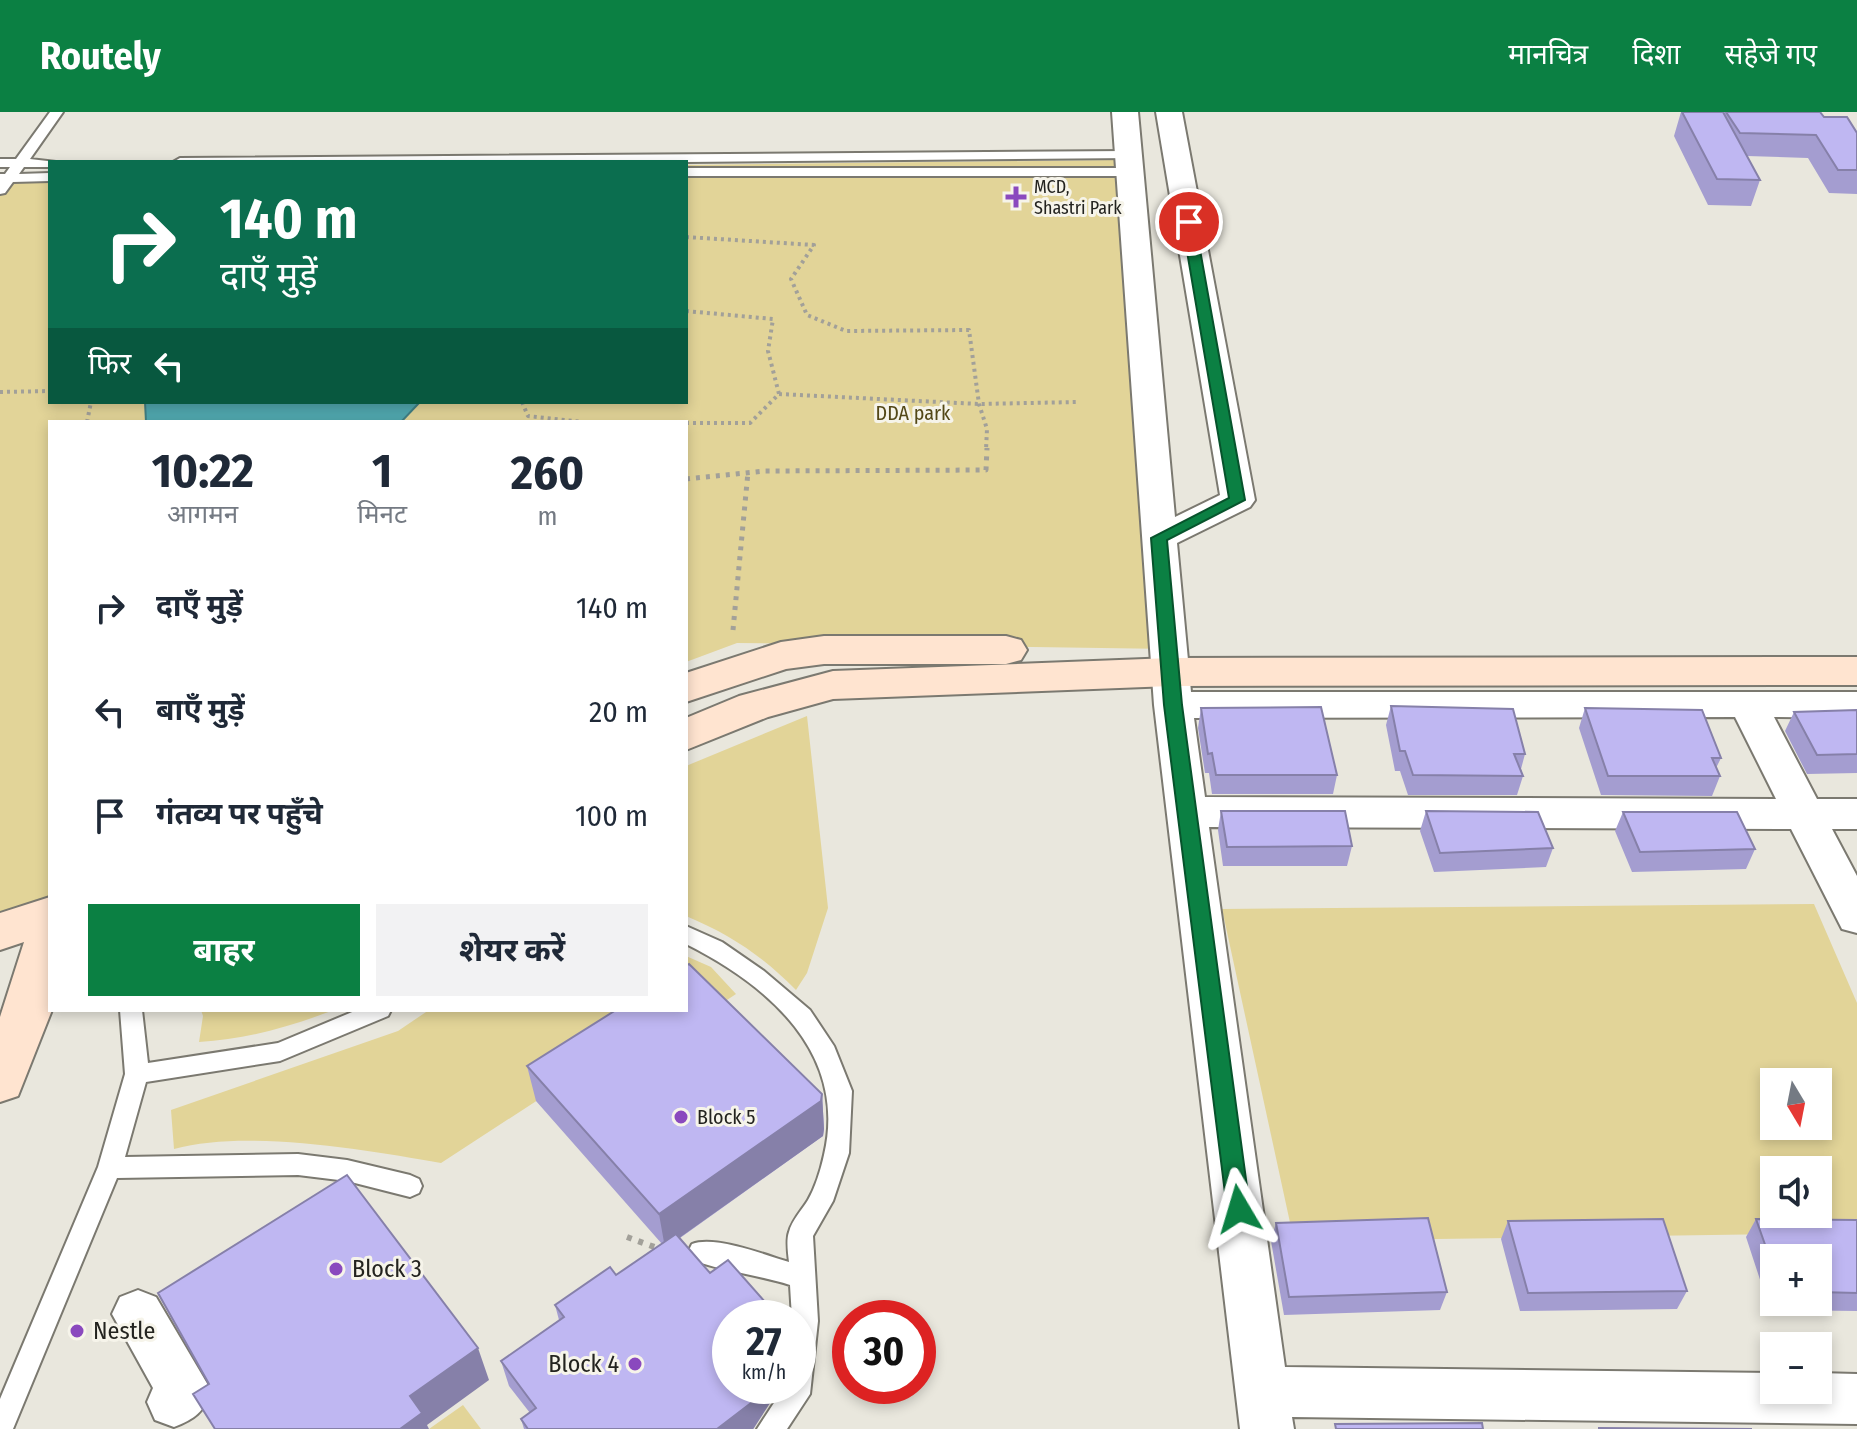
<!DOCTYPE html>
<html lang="hi">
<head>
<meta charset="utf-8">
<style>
  :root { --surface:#fff; --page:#f2f2f3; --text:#1f2937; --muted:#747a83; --accent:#0b8043 }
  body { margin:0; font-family:"Fira Sans Condensed","Noto Sans Devanagari",sans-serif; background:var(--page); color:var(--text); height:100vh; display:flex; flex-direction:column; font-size:30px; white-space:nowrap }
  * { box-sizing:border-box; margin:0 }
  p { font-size:26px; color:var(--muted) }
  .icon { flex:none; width:44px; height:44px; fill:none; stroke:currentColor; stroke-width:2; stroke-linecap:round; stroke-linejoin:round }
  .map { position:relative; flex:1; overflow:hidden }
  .panel { position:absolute; left:48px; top:308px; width:640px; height:592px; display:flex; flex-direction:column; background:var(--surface); border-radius:0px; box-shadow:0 4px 12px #0003 }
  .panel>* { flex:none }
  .hud { position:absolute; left:48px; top:48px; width:640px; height:244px; border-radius:0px; box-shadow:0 4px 12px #0003; background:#0b6e4f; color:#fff; overflow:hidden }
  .needle { width:52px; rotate:170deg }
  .fabs { position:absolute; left:1760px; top:956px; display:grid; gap:16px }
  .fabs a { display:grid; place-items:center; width:72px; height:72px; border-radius:0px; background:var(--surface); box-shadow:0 4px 12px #0003; font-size:40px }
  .speed { position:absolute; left:712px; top:1188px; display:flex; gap:16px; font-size:40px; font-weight:700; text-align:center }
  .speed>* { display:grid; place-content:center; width:104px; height:104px; border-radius:50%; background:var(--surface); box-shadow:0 4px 12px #0003; line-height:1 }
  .speed small { font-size:20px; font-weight:400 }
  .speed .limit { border:12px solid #d22; background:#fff; color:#111 }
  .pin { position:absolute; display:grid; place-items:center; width:68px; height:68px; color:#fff; margin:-34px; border:4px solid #fff; border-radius:50%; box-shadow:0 2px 8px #0007 }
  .me { position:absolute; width:88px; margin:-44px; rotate:353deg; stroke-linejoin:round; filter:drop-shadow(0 0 6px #0008) }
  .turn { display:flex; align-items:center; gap:28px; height:168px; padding:0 40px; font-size:36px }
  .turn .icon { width:104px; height:104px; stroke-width:2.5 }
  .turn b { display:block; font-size:56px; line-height:68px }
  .then { display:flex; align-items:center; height:76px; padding:0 40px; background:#0003; gap:16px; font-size:30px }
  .eta { display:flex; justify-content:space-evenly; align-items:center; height:136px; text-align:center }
  .eta b { font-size:48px; font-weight:700; line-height:56px }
  .primary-button { display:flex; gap:16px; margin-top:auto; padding:16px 40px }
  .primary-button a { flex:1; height:92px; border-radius:0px; background:var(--accent); color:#fff; font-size:32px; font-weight:700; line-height:92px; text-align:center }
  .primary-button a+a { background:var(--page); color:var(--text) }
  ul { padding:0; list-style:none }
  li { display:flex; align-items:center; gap:24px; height:104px; padding:0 40px }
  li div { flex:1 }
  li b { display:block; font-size:30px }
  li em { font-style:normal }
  header { display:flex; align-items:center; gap:48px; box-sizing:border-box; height:112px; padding:0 40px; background:var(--accent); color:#fff }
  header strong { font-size:38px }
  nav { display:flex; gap:44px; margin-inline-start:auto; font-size:28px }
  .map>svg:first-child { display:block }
  .green { fill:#e2d498; fill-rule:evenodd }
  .water { fill:#50a7ae; stroke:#427f83; stroke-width:2 }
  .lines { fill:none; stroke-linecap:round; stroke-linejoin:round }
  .lane-casing { stroke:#7b7970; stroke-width:4 }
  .street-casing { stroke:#7b7970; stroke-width:4 }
  .secondary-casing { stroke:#7b7970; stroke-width:4 }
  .path-far2 { stroke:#a2a099; stroke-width:4; stroke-dasharray:3 4; stroke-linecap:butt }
  .path-far1 { stroke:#a2a099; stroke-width:5; stroke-dasharray:4 6; stroke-linecap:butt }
  .path { stroke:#a2a099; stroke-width:6; stroke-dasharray:5 7; stroke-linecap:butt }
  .lane { fill:#fff; fill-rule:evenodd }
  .street { fill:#fff; fill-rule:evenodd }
  .secondary { fill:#ffe4d0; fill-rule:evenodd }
  .wall { fill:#a49dd0; fill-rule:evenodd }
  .shaded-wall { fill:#8680a9 }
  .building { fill:#bfb7f2; stroke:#8680a9; stroke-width:2 }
  .route { fill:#0b8043; stroke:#07532c; stroke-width:2 }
  .poi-dot { fill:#8a49be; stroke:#f6f4ea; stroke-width:3 }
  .labels { text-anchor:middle; stroke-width:6; stroke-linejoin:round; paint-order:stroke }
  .far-poi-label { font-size:18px; fill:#23231f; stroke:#f6f4ea; text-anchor:start }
  .park-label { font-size:20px; fill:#534817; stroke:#f6f4ea }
  .poi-label { font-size:20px; fill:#23231f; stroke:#f6f4ea; text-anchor:start }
  .near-poi-label { font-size:24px; fill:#23231f; stroke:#f6f4ea; text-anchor:start }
</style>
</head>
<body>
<header>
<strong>Routely</strong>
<nav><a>मानचित्र</a><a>दिशा</a><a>सहेजे गए</a></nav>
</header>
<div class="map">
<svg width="1857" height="1317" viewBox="0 0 1857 1317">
  <rect width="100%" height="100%" fill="#e9e7dd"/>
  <!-- green -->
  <path class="green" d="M1114,48L1170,537L737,531L686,550V310H50V797L0,816V74L9,61L50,60V290H686V53Z
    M807,604L828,796L807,861L796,878C761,843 731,823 686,804V654Z
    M1814,792L1857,891V1121L1294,1129L1222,797ZM1774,970H1818V1014H1774ZM1774,1058H1818V1102H1774Z
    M686,844L711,855L736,882L712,898L686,891Z
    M201,898H334C289,915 247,927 199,930L203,904Z
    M429,898H676L441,1051C366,1038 247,1017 174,1037L171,998L398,919Z
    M463,1293L481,1317H429Z"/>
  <!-- water -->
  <path class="water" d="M145,290H420L401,310H146Z"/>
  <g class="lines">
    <defs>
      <path id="lane" d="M50,0H63L30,47L56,50H50V55H24L19,62L50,61V69L13,70L5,81L0,82V62H5L10,55H0V47H16Z
        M1128,39L1133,40V46L686,50H173L180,46Z
        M686,56H1130L1137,60L1130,64H686Z
        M686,814L722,830L764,859L810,898L834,934L852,979L849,1041L833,1089L813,1124L818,1209L810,1282L787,1317H757L785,1274H798V1206H792L790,1173C758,1163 723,1159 692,1148L688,1140L692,1132C715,1123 765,1143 789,1150C788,1141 786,1128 789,1120C792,1108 802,1098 808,1088C815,1076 821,1057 824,1043C848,941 768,873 686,832Z
        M120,898H142L148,951L278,931L357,898H391L388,904L280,949L146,970L125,1045L298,1042L347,1048L410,1063L419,1067L422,1074L419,1081L410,1085L347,1069L298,1063L117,1066L13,1317H0V1287L98,1055L125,962Z"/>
      <path id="street" d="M1112,0H1138L1175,405L1220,383L1156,0H1182L1255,388L1250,395L1177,431L1191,580H1857V606L1774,605L1817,687H1857V717H1832L1857,764V821L1842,817L1791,717L1209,715L1285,1255L1774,1261V1278H1818V1261L1857,1262V1312L1292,1305L1294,1317H1240L1154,593ZM1735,605L1776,687L1205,685L1194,606Z
        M138,1178L156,1185L212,1280C203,1300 195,1307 174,1315L155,1308L147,1290L153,1276L112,1202L120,1185Z"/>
      <path id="secondary" d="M824,524H1006L1021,528L1027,538L1021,548L1006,552H824L786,557L686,590V561L781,530Z
        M1857,545V573L1171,574L833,587L768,605L686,638V606L739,584L833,559L1171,546Z
        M50,785L52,898L18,984L0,990V905L24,830L0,838V801Z"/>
    </defs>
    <!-- lane casing -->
    <use href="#lane" class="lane-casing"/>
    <!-- street casing -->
    <use href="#street" class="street-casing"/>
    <!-- secondary casing -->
    <use href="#secondary" class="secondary-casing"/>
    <!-- path-far2 -->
    <path class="path-far2" d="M686,125L814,133L791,167L807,203L846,219L969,218L979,292L987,317L986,338
      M686,199L773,207L768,239L779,282
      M0,280L50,279
      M522,290L528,304L582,310
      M87,310L91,290
      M686,311H750L779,282L979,292L1078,290"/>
    <!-- path-far1 -->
    <path class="path-far1" d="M686,367L765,359L986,358L987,336
      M733,518L748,360"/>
    <!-- path -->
    <path class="path" d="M627,1125L660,1137"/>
    <!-- lane -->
    <use href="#lane" class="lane"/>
    <!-- street -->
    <use href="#street" class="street"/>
    <!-- secondary -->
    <use href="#secondary" class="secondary"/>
  </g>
  <!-- wall -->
  <path class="wall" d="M1681,0H1820L1824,5L1857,21V82L1829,81L1808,46L1747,44L1760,68L1751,94L1708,93L1674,24Z
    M1391,594L1525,642L1521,657L1523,664L1517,683H1408L1400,659H1395L1386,613Z
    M1201,596L1337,663L1333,682H1212L1209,661H1205L1198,616Z
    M1585,596L1721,646L1716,656L1720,664L1712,684L1601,683L1579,616Z
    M1857,598V661L1807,662L1785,619L1794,600Z
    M1221,699L1352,734L1347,754H1223L1218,718Z
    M1426,699L1553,736L1546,755L1434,760L1420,719Z
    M1623,700L1755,737L1746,757L1632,760L1615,719Z
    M527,954L822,982L824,1017L823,1024L680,1126L754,1316L753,1317H524L521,1307L530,1301L509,1274L501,1249L559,1208L555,1193L616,1163L662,1132L536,989Z
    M1756,1107L1857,1108V1199L1770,1198L1746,1125ZM1774,1146H1818V1190H1774Z
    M1508,1109L1687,1179L1677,1197L1520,1199L1501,1127Z
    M1276,1111L1447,1180L1440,1198L1284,1203L1271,1129Z"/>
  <!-- shaded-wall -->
  <path class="shaded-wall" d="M822,982L824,1017L823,1024L665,1136L659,1102Z
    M773,1199L774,1206H764Z
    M478,1236L489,1268L427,1313L429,1317H400L410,1284Z
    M762,1274H781L754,1316L753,1317H717Z"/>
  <!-- building -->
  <path class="building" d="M1682,0H1723L1760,68L1717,67Z
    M1726,0H1820L1824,5H1847L1857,21V58H1838L1816,23L1740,21Z
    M1391,594L1513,597L1525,642H1514L1523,664L1413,663L1405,639H1400Z
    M1321,595L1337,663H1216L1212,641L1208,642L1201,596Z
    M1585,596L1702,598L1721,646H1712L1720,664H1608Z
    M1857,598V642L1817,643L1794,600Z
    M1221,699H1345L1352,734L1227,735Z
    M1426,699L1538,700L1553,736L1440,741Z
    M1623,700H1737L1755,737L1640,740Z
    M689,852L822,982L821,989L659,1102L527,954L616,898H686V854Z
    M347,1063L478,1236L410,1284L422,1301L400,1317H215L193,1282L209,1272L158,1181Z
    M1428,1106L1447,1180L1289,1185L1276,1111Z
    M1663,1107L1687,1179L1528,1181L1508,1109Z
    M1756,1107L1857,1108V1181L1818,1180V1146H1774V1158Z
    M676,1122L710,1161L728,1148L773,1199L764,1206H730V1274H762L751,1291L717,1317H528L521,1307L536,1296L501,1249L564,1205L555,1193L610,1155L616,1163Z
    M1482,1311L1483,1317H1336L1335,1312Z
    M1599,1316L1752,1317H1599Z"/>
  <!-- route -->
  <path class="route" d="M1189,106L1195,110L1245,388L1167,428L1182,593L1250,1097L1247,1104L1239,1107L1231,1104L1227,1097L1164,593L1151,426L1229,386L1182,110Z"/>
  <!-- markers -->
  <g class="poi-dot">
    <path d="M1012 73h8v8h8v8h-8v8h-8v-8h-8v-8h8z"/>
    <circle cx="681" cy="1005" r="8"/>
    <circle cx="336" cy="1157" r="8"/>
    <circle cx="77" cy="1219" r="8"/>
    <circle cx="635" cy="1252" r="8"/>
  </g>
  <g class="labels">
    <!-- far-poi labels -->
    <g class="far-poi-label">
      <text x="1034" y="81">MCD,<tspan x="1034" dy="21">Shastri Park</tspan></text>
    </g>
    <!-- park labels -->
    <g class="park-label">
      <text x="913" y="308">DDA park</text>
    </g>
    <!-- poi labels -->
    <g class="poi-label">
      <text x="697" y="1012">Block 5</text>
    </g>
    <!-- near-poi labels -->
    <g class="near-poi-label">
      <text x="352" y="1165">Block 3</text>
      <text x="93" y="1227">Nestle</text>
      <text x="619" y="1260" text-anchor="end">Block 4</text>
    </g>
  </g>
</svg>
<div class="fabs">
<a><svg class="needle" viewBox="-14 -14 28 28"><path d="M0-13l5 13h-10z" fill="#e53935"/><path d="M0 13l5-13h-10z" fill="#747a83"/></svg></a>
<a><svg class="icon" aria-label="sound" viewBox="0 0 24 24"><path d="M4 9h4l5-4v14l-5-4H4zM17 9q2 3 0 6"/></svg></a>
<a>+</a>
<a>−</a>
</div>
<div class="speed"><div>27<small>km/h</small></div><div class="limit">30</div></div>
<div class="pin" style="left:1189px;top:110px;background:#d93025"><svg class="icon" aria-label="arrive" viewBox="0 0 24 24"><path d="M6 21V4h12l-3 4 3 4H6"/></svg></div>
<svg class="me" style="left:1239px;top:1097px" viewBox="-20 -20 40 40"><path d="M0-17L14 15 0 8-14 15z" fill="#0b8043" stroke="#fff" stroke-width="4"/></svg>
<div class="hud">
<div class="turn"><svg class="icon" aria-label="right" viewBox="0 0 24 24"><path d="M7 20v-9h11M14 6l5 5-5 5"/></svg><div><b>140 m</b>दाएँ मुड़ें</div></div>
<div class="then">फिर<svg class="icon" aria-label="left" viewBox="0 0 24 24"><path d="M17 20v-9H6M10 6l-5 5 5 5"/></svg></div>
</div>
<section class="panel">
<div class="eta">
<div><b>10:22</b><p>आगमन</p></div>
<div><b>1</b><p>मिनट</p></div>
<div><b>260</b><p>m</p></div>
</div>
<ul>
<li><svg class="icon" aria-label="right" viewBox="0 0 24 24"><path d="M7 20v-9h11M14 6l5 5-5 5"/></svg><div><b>दाएँ मुड़ें</b></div><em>140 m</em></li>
<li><svg class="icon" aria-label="left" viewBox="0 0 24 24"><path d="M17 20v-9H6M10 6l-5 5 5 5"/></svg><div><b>बाएँ मुड़ें</b></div><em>20 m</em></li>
<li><svg class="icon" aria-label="arrive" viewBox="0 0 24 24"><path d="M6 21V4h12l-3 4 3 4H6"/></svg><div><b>गंतव्य पर पहुँचे</b></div><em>100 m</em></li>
</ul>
<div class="primary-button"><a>बाहर</a><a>शेयर करें</a></div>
</section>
</div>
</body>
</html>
